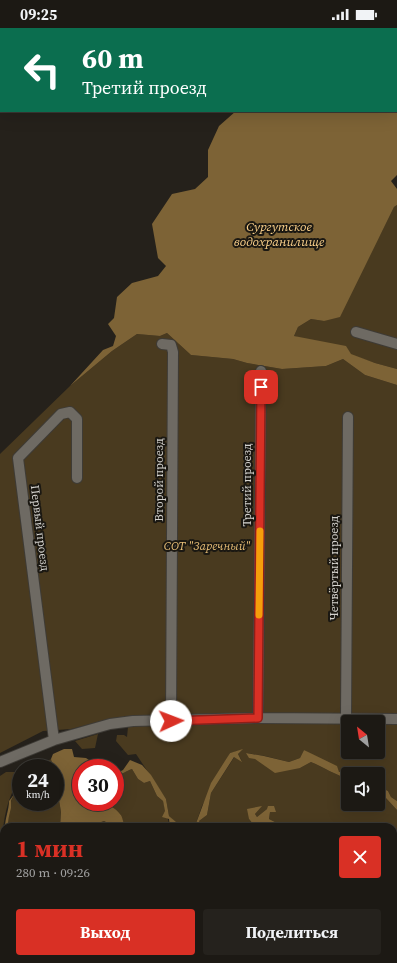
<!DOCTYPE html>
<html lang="ru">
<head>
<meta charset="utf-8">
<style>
  :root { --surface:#1c1914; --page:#25221d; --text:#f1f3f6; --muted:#a0a0a0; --line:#3a3834; --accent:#d93025 }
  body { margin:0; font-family:"Source Serif 4",serif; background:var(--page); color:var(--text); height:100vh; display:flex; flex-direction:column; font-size:15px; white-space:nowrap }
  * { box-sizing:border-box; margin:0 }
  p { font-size:13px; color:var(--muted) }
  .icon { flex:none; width:22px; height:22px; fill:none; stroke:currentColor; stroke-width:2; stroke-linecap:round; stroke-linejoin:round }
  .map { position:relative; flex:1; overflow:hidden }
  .details { position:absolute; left:0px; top:795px; width:397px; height:140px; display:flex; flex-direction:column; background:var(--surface); border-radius:12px 12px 0 0; box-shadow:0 4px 16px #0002,0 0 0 1px var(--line) }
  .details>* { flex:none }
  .hud { position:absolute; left:0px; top:0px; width:397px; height:84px; box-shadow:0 4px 16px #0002,0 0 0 1px var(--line); background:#0b6e4f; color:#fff; overflow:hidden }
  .needle { width:26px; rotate:330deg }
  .controls { position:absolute; left:341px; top:687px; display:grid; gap:8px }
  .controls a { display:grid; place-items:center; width:44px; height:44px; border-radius:4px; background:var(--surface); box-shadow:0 4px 16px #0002,0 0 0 1px var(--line); font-size:20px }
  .speed { position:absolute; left:12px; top:731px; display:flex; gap:8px; font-size:20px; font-weight:700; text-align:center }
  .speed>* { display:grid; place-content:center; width:52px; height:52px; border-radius:50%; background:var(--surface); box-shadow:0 4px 16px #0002,0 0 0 1px var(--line); line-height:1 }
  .speed small { font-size:10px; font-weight:400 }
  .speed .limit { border:6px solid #d22; background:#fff; color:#111 }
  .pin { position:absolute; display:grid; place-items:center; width:34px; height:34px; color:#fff; margin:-17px; border-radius:8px; box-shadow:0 2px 6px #0006 }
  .me { position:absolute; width:44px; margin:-22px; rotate:88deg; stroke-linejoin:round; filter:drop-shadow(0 0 3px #0008) }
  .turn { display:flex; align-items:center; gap:14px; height:84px; padding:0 16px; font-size:18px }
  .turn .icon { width:52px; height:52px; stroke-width:2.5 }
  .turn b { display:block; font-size:28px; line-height:34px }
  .round { display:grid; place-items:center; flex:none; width:42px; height:42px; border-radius:4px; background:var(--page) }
  .overview { display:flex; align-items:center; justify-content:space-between; height:68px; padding:0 16px }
  h1 { font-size:24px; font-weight:700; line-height:30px; color:var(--accent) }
  .action { display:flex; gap:8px; margin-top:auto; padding:8px 16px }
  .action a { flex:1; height:46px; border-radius:4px; background:var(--accent); color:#fff; font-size:16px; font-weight:700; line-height:46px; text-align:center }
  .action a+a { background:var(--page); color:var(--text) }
  .status { display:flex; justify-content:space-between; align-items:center; height:28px; padding:0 20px; background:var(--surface); direction:ltr }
  .status svg { height:11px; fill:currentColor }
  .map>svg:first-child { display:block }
  .green { fill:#493a1f; fill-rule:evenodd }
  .water { fill:#7d6336 }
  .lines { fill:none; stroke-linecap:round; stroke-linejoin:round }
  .minor-casing { stroke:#3e3b36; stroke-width:12 }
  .minor { stroke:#6e6a63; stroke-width:10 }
  .route-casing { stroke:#8d1f18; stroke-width:10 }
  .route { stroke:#d93025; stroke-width:7 }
  .slow { stroke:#f59e0b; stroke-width:7 }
  .labels { text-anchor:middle; stroke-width:4; stroke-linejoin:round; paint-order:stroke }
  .street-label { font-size:12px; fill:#d4d2ce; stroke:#1b1812 }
  .park-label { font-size:12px; font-style:italic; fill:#e6bd76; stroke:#1b1812 }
  .water-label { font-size:13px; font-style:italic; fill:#fbd18b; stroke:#1b1812 }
</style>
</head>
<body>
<div class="status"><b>09:25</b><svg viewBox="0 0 49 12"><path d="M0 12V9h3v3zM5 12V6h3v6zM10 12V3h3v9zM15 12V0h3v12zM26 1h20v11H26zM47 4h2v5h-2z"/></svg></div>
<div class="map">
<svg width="397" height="935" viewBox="0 0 397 935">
  <rect width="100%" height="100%" fill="#25211b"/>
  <!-- green -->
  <path class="green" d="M397,177V341L375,335L294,308L298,299L311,291L324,293L380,207L394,179Z
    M167,305L191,327L233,331L247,335L282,341L326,338L343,331L365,347L397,357V773L391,769L388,763L378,758V746H349L346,744H339L304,722L300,730L289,734L265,728L246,725L255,731L300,740L311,734C321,738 339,749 348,750V776H378V772L385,769L397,782V815L393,812V799H276L275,794L269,791L270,784L267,781L257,789L255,786L261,779L249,791L253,796V799H203L199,793L207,787L211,765L235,728L242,733L238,726L242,722L230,725L202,778L195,798L173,799L172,795L175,794L169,788L166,771L136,726L128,727L116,713L117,707H124L127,709L129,689L110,691L71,701L43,703L0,725V426L70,358L112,323L137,306L160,308ZM348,694H378V724H348Z
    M98,706L95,720L82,721L75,713Z
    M51,731L53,740H42L43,736Z
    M132,741L138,751L144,755L150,753L157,768L163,773L170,799H125L120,786L98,775L115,774V751H116L117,747C123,746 126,743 132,741Z
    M6,744H21V753C7,763 2,800 2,818C2,824 5,837 4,843C3,845 1,847 0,848V748Z
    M21,757V774H55V769L59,772L61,784L60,799H8C8,790 9,782 11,774C12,768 18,762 21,757Z
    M104,793L117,799H87Z
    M2,856L4,858V931H46L43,935H0V857Z
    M162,931H245L243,933L244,935H228L229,934L226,935H160L162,933Z"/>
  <!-- water -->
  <path class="water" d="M292,0H397V147L391,153L397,161V177L394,179L340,289L324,293L311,291L298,299L294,308L346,318L351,326L375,335L397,341V357L365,347L343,331L326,338L282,341L247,335L233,331L191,327L167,305L160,308L137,306L112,323L70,358L103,322L113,318L116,308L108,296L114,290L117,269L132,255L158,248L166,238L158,230L152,196L172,166L195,161L208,149V122L219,98L236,83H396V1H291Z
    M64,721H72L74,729L86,730L101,740H96L90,735L83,736V740H81V774C94,774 111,774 120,786C123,789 123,795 125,799L114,798L104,793L87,799H60L61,784L59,772L55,769L56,750H55V740H53L51,731L53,726Z
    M243,721L238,726L242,734L234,729L211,765L207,787L199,793L203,799H186L195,798L211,755L230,725Z
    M304,722L337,738L339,744H346L349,746L348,750C339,749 321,738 311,734L300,740L275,745L255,731L249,730L246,725L264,728L289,734L300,730Z
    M130,732L142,737L151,747L166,771L169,788L176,794L172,795L173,799H170L169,791L162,789L165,783L163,773L157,768L150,753L144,755L138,751L132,741C126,743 123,746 117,747L116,751H115V746L123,742Z
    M21,753C21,762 13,766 11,773C11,775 11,778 11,780C9,787 8,792 8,799H5C5,790 9,782 9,773L16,764L17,757Z
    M378,758L388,763L391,769L397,773V782L385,769L378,772Z
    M262,778L255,786L257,789L267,781L268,778H274L276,784H270L269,791L275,794L276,799H253V796L249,791L247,781Z
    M393,812L397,815V935H244L243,933L245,931H393Z
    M46,931H96L98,935H43Z
    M107,931H162V933L160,935H107Z"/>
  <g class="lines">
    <defs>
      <path id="minor" d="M356,304L397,316
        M162,316L171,317L173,324L171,693
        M258,690L261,343
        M346,691L348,389
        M54,712L18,430L61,386L70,384L77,391V450
        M0,734L54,712L110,696L133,693L258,690L397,691"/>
    </defs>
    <!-- minor casing -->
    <use href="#minor" class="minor-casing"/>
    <!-- minor -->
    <use href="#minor" class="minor"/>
  </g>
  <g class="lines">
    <defs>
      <path id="route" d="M171,693L258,690L261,359"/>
    </defs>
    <!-- route casing -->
    <use href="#route" class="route-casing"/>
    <!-- route -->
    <use href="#route" class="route"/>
    <!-- slow -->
    <path class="slow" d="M259,587L260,503"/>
  </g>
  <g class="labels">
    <!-- street labels -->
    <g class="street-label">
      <text transform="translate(159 452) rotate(-90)" y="4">Второй проезд</text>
      <text transform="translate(247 457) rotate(-90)" y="4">Третий проезд</text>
      <text transform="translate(40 500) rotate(83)" y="4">Первый проезд</text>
      <text transform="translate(334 540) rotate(-90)" y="4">Четвёртый проезд</text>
    </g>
    <!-- park labels -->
    <g class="park-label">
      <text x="207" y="522">СОТ "Заречный"</text>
    </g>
    <!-- water labels -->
    <g class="water-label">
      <text x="279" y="203">Сургутское<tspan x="279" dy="15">водохранилище</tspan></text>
    </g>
  </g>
</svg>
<div class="controls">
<a><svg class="needle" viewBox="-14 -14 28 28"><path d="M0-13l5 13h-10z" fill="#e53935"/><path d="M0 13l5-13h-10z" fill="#a0a0a0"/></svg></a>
<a><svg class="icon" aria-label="sound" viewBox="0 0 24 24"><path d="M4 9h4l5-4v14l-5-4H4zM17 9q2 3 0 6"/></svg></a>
</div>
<div class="speed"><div>24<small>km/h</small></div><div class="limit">30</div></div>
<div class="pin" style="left:261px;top:359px;background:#d93025"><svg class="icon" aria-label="arrive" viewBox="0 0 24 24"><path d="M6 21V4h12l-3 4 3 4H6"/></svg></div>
<svg class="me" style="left:171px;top:693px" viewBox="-20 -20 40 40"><circle r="19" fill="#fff"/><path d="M0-13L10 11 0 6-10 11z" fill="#d93025"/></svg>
<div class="hud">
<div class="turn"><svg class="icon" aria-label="left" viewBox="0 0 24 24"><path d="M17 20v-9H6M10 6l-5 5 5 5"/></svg><div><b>60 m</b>Третий проезд</div></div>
</div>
<section class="details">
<div class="overview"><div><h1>1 мин</h1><p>280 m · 09:26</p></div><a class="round" style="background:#d93025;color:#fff"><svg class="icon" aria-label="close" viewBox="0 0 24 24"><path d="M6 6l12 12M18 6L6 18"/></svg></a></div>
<div class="action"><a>Выход</a><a>Поделиться</a></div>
</section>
</div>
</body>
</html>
